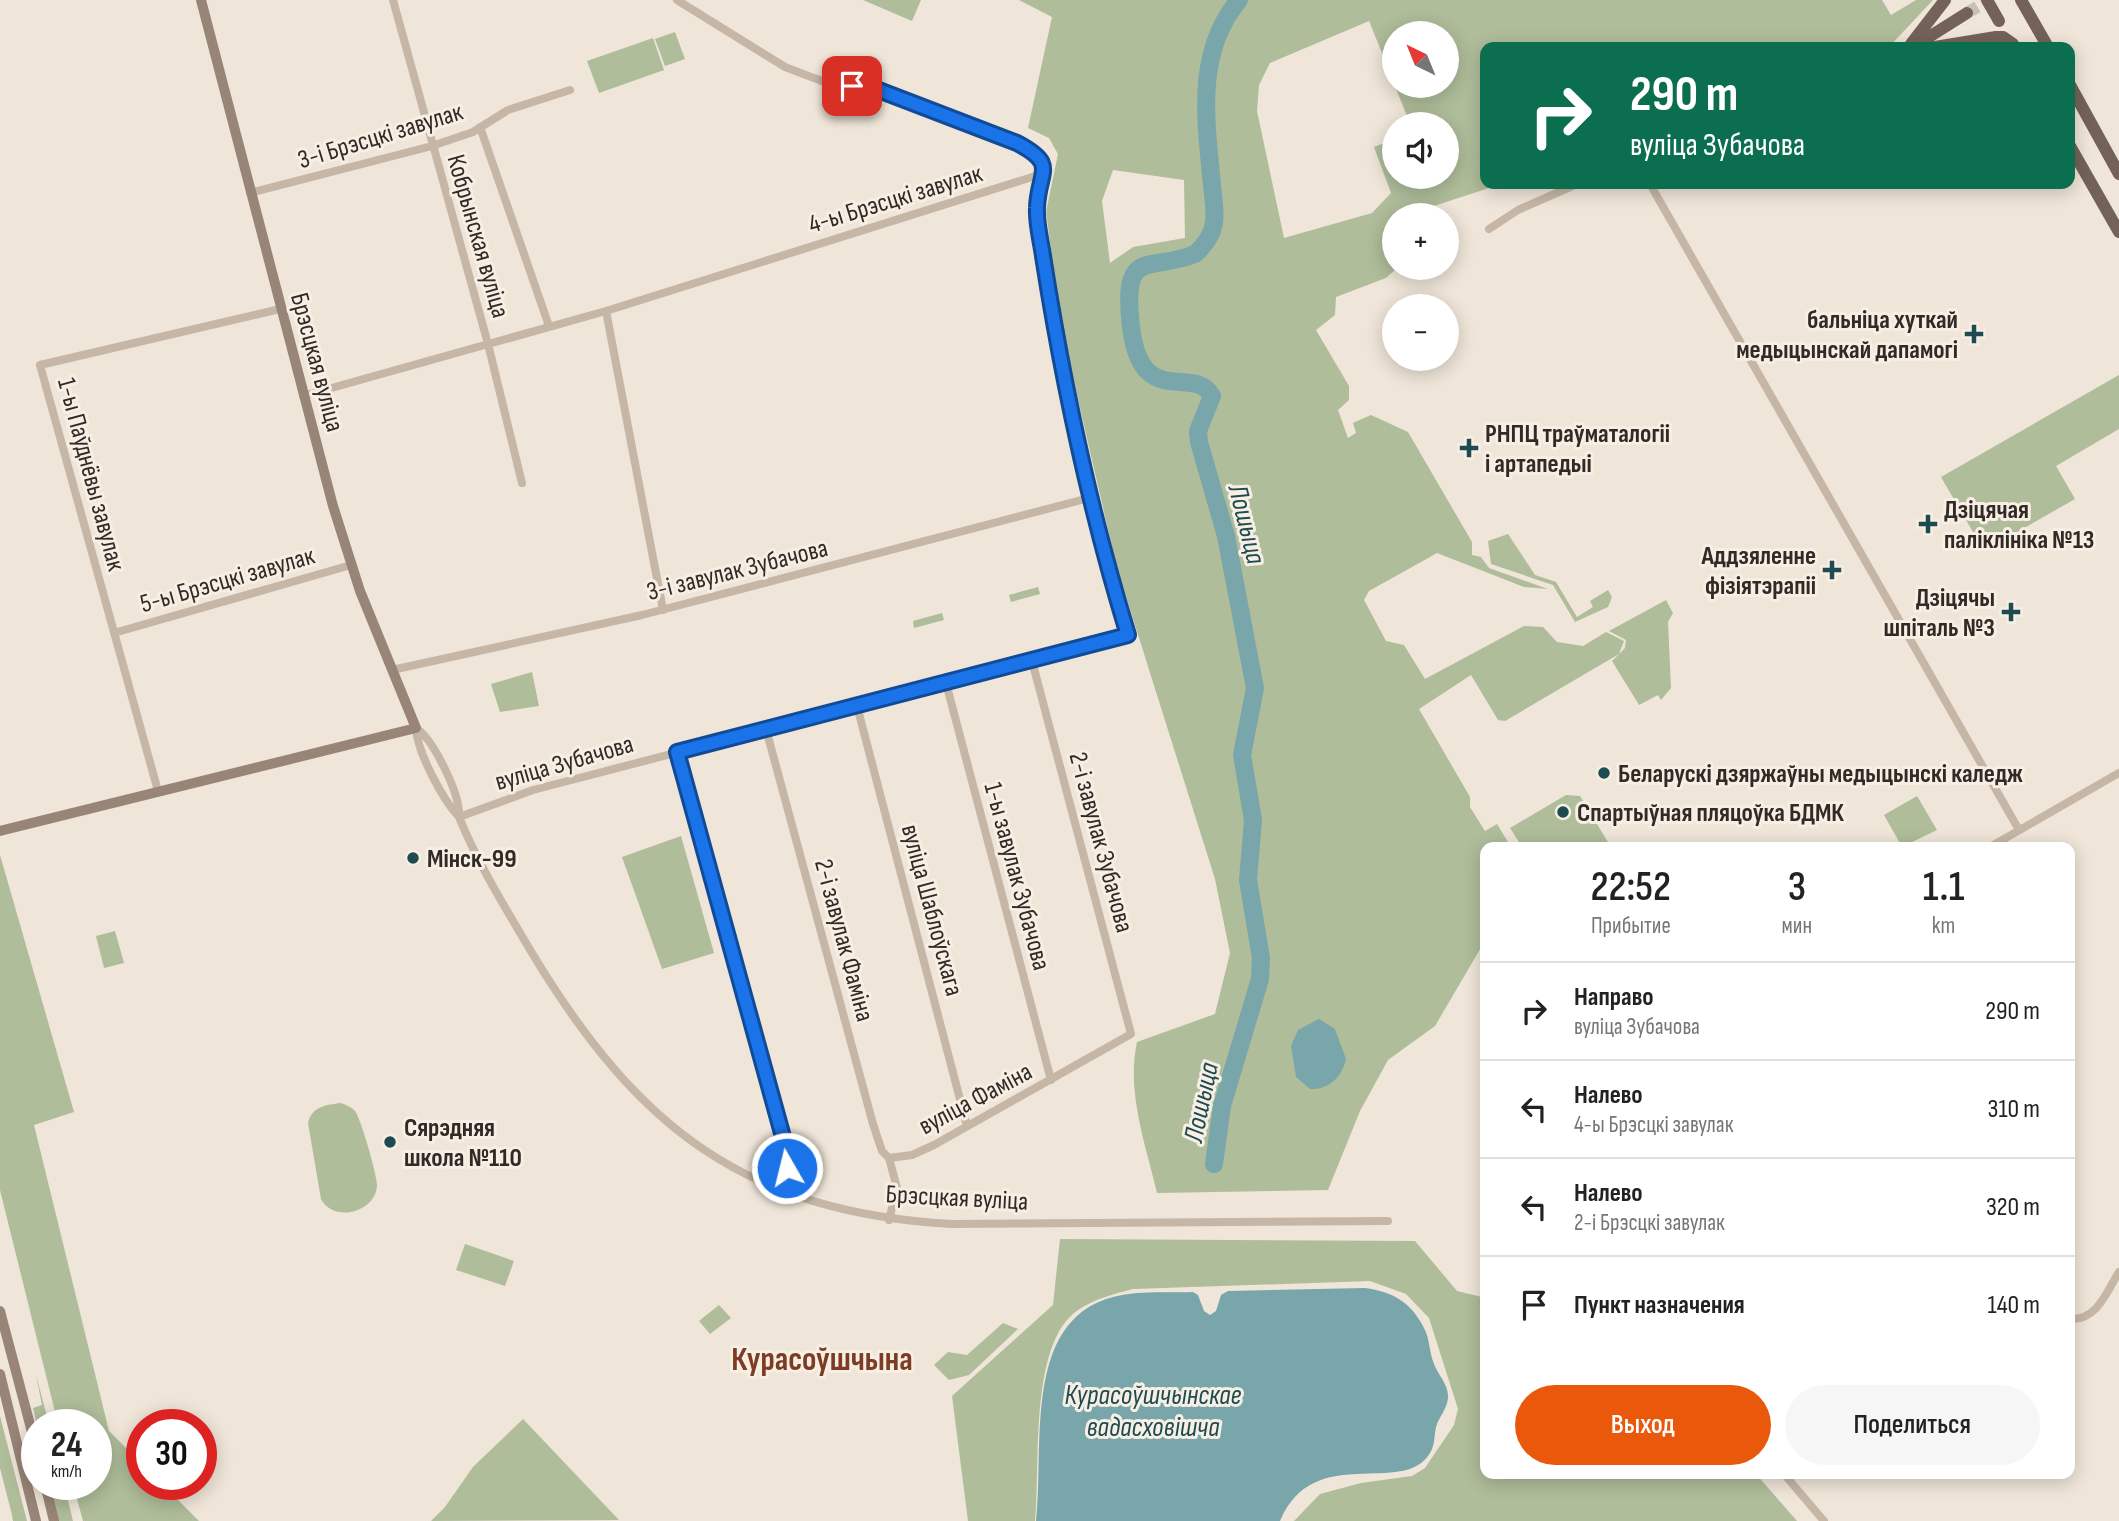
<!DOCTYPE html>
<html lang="ru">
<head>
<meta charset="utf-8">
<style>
  :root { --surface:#fff; --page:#f6f6f6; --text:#222; --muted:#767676; --line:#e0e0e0; --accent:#ea580c }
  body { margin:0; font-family:"Sofia Sans Condensed",sans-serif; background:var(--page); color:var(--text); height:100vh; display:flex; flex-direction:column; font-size:26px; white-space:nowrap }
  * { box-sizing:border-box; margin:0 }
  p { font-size:23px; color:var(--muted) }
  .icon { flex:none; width:38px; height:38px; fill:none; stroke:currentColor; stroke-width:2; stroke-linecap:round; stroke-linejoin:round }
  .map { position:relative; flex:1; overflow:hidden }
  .sheet { position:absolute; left:1480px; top:842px; width:595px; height:637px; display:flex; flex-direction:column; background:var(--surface); border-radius:14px; box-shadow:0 4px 18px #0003 }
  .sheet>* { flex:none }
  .guide { position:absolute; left:1480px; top:42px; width:595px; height:147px; border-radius:14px; box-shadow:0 4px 18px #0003; background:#0b6e4f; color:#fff; overflow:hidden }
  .needle { width:46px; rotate:317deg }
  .buttons { position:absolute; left:1382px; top:21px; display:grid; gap:14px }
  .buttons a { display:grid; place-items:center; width:77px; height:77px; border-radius:50%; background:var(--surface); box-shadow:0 4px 18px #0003; font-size:35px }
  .speed { position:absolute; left:21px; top:1409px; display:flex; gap:14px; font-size:35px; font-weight:700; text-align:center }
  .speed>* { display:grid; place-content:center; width:91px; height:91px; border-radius:50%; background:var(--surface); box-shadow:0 4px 18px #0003; line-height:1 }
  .speed small { font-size:18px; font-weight:400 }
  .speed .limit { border:10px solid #d22; background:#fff; color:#111 }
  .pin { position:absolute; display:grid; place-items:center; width:60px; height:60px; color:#fff; margin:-30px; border-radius:14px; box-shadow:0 4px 10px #0006 }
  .me { position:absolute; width:77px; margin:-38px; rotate:352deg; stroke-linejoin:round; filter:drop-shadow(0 0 5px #0008) }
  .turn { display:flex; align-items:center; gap:24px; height:147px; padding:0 35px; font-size:32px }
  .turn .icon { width:91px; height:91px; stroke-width:2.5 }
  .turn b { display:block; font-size:49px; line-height:60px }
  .eta { display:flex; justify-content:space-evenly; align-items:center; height:119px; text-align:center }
  .eta b { font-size:42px; font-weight:600; line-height:49px }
  .cta { display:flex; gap:14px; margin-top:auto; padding:14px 35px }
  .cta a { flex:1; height:80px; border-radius:42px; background:var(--accent); color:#fff; font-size:28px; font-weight:600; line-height:80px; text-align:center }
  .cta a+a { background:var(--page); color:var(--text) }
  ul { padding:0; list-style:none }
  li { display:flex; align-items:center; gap:21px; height:98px; padding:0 35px; border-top:2px solid var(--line) }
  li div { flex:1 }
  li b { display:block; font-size:26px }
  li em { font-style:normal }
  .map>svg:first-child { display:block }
  .green { fill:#afbd9a; fill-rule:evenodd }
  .water { fill:#79a6aa }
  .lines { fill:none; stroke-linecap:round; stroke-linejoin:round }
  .river { stroke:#79a6aa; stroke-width:18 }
  .primary-tunnel { stroke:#c9c0b4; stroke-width:12; stroke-dasharray:12 6; stroke-linecap:butt }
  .street { stroke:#c6b6a5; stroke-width:8 }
  .secondary { stroke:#998577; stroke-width:10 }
  .primary { stroke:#746258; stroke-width:12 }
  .primary-bridge { stroke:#746258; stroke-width:12 }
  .route-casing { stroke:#114b97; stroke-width:18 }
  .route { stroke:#1a73e8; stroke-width:12 }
  .poi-dot { fill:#1e4b51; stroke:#f7efe4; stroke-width:2.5 }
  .labels { text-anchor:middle; stroke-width:6; stroke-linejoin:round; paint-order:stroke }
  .street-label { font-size:26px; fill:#322a26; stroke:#f7efe4 }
  .poi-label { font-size:26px; font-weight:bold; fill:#322a26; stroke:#f7efe4; text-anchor:start }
  .water-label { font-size:28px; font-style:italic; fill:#1e4b51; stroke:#f7efe4 }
  .district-label { font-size:33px; font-weight:bold; fill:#7c3d24; stroke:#f7efe4 }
</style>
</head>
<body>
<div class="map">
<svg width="2119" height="1521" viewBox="0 0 2119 1521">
  <rect width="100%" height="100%" fill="#efe5d8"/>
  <!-- green -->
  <path class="green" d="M863,0H921L912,21Z
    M1019,0H1882L1891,15L1916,0H1933L1889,47H1486V184H1501L1434,206V215H1395L1397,268L1386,278L1336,297L1335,315L1316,330L1349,386V400L1338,410L1348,438L1356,433L1353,423L1371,415L1408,432L1472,542V555L1481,557L1489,568L1548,589L1524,587L1437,553L1369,591L1364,600L1386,641L1404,645L1425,679L1524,626L1543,627L1557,642L1583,646L1606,632L1624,641L1619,654L1505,721L1498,720L1471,675L1419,709L1470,797V807L1485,831L1497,824L1511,847H1486V939L1435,1026L1388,1060L1360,1111L1328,1190L1157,1193C1146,1145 1126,1092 1137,1042L1215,1014L1230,953L1215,879L1117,568L1062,330L1046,212L1058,154L1049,138L1028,128L1052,17ZM1369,21L1395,85V33H1447V86H1395L1410,124H1447V177H1395V139L1374,147L1391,193L1372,213L1284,238L1257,111L1259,85L1270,63ZM1113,170L1184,180L1185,238L1133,247L1110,263L1102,201Z
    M675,32L685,59L665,66L655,39Z
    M653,38L664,70L599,93L587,61Z
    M2119,375V429L2056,466L2075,499L1984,551L1941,477Z
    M1508,534L1535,575L1556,582L1577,617L1593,607L1590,601L1608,590L1612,597L1608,607L1575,622L1553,585L1491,564L1488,541Z
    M1038,587L1040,594L1011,602L1009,595Z
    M1666,600L1673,613L1668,622L1671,688L1661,700L1658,695L1639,705L1612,661L1625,648L1626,640L1609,631Z
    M942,613L944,620L914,628L913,621Z
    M532,672L539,706L500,712L491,684Z
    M1566,795L1580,796L1611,847H1522L1510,828Z
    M1917,796L1937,830L1902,847L1884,815Z
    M681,836L714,953L662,969L622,857Z
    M0,855L74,1112L34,1125L109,1431L142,1464V1484H162L199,1521H83L73,1484H96V1424H58L0,1190Z
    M115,931L124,963L104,968L96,936Z
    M341,1103C346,1105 351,1107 355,1111C361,1119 377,1175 377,1185C376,1213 333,1223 321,1199L308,1123C312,1106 326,1105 341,1103Z
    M1060,1239L1415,1241L1457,1291L1486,1298V1474H1756L1797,1521H1294L1320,1494L1361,1483L1412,1476L1425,1468L1454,1425L1458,1409L1429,1318L1406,1294L1370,1281L1133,1289C1114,1294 1094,1299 1078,1310C1028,1344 1041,1467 1035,1521H968L952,1396L1053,1305Z
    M465,1244L514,1261L505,1286L456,1270Z
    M719,1305L731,1318L710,1334L699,1321Z
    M1003,1323L1018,1329L969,1375L949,1380L934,1365L948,1352L967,1355Z
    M36,1375L49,1424L37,1426L33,1408L42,1405Z
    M0,1416L27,1521H13L12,1515L0,1468Z
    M523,1419L619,1520L431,1521L445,1507L473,1467Z
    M50,1484H64L73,1521H58Z"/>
  <!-- water -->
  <path class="water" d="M1319,1019L1335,1029L1346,1059C1342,1077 1329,1090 1310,1089L1296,1077L1291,1046L1298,1030Z
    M1365,1288C1393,1292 1411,1302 1424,1328C1430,1339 1429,1352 1434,1364C1438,1375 1449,1385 1448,1398C1447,1409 1439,1417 1436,1427C1434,1436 1435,1445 1430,1453C1403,1498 1314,1441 1280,1521H1036C1045,1449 1021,1321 1113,1297C1138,1290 1167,1293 1193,1292L1198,1295L1204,1311L1210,1315L1216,1311L1221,1295L1228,1291Z"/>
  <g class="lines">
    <!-- river -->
    <path class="river" d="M1214,1164L1222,1106L1260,979L1261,958L1248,880L1253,820L1242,755L1255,688L1226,536L1199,442L1198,431L1212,396C1193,362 1137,415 1130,317C1124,248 1150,272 1195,254C1204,246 1212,236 1214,223C1216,208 1212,190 1211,175C1205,114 1197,50 1239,0"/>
    <!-- primary-tunnel -->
    <path class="primary-tunnel" d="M1967,13L1989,0"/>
    <!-- street -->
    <path class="street" d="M393,0L488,344L522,483
      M677,0L785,67L827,83L876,89L1017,143L1039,155L1045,173
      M480,127L549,326
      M1650,184L2019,830
      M250,193L432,146L473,132L508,110L570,90
      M1489,229L1518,210L1577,184
      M606,311L663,610
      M303,396L606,311L1045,173L1037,208L1051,302L1089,498L1128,635L533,790L459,817
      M114,633L351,565
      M392,670L642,615L1089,498
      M946,683L1051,1080
      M857,706L967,1126
      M416,728C417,752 443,800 459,817C478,864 506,909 532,953C637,1127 744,1212 952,1224L1388,1221
      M416,728C434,740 461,796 459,817
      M766,729L873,1124L882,1151L889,1158
      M677,752L788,1155L787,1168L778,1190
      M158,791L40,365L280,309
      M1990,847L2119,773
      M889,1220L897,1188L889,1158L912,1155L934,1145L1131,1034L1032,661
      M2070,1319C2097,1321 2107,1291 2119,1272
      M1784,1474L1824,1521"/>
    <!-- secondary -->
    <path class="secondary" d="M0,831L416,728L360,591L333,506L201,0
      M0,1311L37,1451
      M0,1374L36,1521
      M45,1484L54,1521"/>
    <!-- primary -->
    <path class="primary" d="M2021,0L2048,47
      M1911,44L1945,0
      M1913,47L1967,13
      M1935,47L1996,37H2003L2013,44
      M2070,85L2119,174
      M2070,146L2119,232"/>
    <!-- primary-bridge -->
    <path class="primary-bridge" d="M1987,0L1999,21"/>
  </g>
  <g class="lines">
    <defs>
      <path id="route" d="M787,1168L788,1155L677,752L1128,635C1090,511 1063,384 1043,256C1041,241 1036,223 1037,208C1038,171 1059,165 1017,143L876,89L852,86"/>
    </defs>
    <!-- route casing -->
    <use href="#route" class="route-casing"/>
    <!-- route -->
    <use href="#route" class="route"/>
  </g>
  <!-- markers -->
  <g class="poi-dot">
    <path d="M1970.5 323.5h7v7h7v7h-7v7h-7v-7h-7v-7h7z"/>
    <path d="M1465.5 437.5h7v7h7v7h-7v7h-7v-7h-7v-7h7z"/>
    <path d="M1924.5 513.5h7v7h7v7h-7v7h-7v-7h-7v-7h7z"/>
    <path d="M1828.5 559.5h7v7h7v7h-7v7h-7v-7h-7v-7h7z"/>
    <path d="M2007.5 601.5h7v7h7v7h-7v7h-7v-7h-7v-7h7z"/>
    <circle cx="1604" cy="773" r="7"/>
    <circle cx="1563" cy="812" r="7"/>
    <circle cx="413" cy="858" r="7"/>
    <circle cx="390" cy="1142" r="7"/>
  </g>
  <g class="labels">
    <!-- street labels -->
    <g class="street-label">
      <text transform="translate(380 135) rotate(-17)" y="9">3-і Брэсцкі завулак</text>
      <text transform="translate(895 198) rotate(-17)" y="9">4-ы Брэсцкі завулак</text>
      <text transform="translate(479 236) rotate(74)" y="9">Кобрынская вуліца</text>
      <text transform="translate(318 362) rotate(75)" y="9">Брэсцкая вуліца</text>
      <text transform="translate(92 474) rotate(75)" y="9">1-ы Паўднёвы завулак</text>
      <text transform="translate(737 569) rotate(-14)" y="9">3-і завулак Зубачова</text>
      <text transform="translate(227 579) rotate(-16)" y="9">5-ы Брэсцкі завулак</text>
      <text transform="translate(564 762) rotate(-16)" y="9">вуліца Зубачова</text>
      <text transform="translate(1102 842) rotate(75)" y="9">2-і завулак Зубачова</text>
      <text transform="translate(1018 876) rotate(75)" y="9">1-ы завулак Зубачова</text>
      <text transform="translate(933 910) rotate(75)" y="9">вуліца Шаблоўскага</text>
      <text transform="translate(845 940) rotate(75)" y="9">2-і завулак Фаміна</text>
      <text transform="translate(975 1098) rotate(-28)" y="9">вуліца Фаміна</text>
      <text transform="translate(957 1197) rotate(3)" y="9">Брэсцкая вуліца</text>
    </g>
    <!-- poi labels -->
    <g class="poi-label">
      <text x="1958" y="328" text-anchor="end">бальніца хуткай<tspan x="1958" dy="30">медыцынскай дапамогі</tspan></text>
      <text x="1485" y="442">РНПЦ траўматалогіі<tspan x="1485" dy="30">і артапедыі</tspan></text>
      <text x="1944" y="518">Дзіцячая<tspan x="1944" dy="30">паліклініка №13</tspan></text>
      <text x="1816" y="564" text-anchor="end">Аддзяленне<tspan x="1816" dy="30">фізіятэрапіі</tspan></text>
      <text x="1995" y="606" text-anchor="end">Дзіцячы<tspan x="1995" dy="30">шпіталь №3</tspan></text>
      <text x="1618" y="782">Беларускі дзяржаўны медыцынскі каледж</text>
      <text x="1577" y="821">Спартыўная пляцоўка БДМК</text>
      <text x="427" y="867">Мінск-99</text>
      <text x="404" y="1136">Сярэдняя<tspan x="404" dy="30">школа №110</tspan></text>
    </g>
    <!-- water labels -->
    <g class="water-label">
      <text transform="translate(1248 524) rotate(76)" y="10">Лошыца</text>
      <text transform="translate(1200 1102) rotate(-78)" y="10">Лошыца</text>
      <text x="1153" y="1404">Курасоўшчынскае<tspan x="1153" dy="32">вадасховішча</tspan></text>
    </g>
    <!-- district labels -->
    <g class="district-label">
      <text x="822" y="1370">Курасоўшчына</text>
    </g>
  </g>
</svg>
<div class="buttons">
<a><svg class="needle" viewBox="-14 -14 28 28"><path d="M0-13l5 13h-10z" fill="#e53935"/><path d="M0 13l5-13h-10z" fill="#767676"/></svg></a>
<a><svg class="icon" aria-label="sound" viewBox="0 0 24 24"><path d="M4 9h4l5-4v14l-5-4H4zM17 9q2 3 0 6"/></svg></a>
<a>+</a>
<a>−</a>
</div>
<div class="speed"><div>24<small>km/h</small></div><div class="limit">30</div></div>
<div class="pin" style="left:852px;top:86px;background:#d93025"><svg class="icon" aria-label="arrive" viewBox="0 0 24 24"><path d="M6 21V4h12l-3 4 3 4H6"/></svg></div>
<svg class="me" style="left:787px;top:1168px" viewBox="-20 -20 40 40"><circle r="17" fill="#1a73e8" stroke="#fff" stroke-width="3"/><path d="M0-11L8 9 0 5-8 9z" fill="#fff"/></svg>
<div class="guide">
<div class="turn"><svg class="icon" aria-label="right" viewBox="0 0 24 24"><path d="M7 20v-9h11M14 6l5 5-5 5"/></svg><div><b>290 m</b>вуліца Зубачова</div></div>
</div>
<section class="sheet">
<div class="eta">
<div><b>22:52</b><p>Прибытие</p></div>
<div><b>3</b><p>мин</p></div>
<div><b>1.1</b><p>km</p></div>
</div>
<ul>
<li><svg class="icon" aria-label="right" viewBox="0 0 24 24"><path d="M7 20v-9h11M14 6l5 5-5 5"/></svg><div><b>Направо</b><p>вуліца Зубачова</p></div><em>290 m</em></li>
<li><svg class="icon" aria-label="left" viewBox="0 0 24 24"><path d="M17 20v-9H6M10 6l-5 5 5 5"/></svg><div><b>Налево</b><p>4-ы Брэсцкі завулак</p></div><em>310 m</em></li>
<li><svg class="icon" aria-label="left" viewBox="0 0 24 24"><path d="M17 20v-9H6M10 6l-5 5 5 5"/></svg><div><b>Налево</b><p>2-і Брэсцкі завулак</p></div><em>320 m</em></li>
<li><svg class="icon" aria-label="arrive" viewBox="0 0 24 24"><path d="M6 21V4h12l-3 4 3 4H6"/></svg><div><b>Пункт назначения</b></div><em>140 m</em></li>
</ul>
<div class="cta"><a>Выход</a><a>Поделиться</a></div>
</section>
</div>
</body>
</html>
